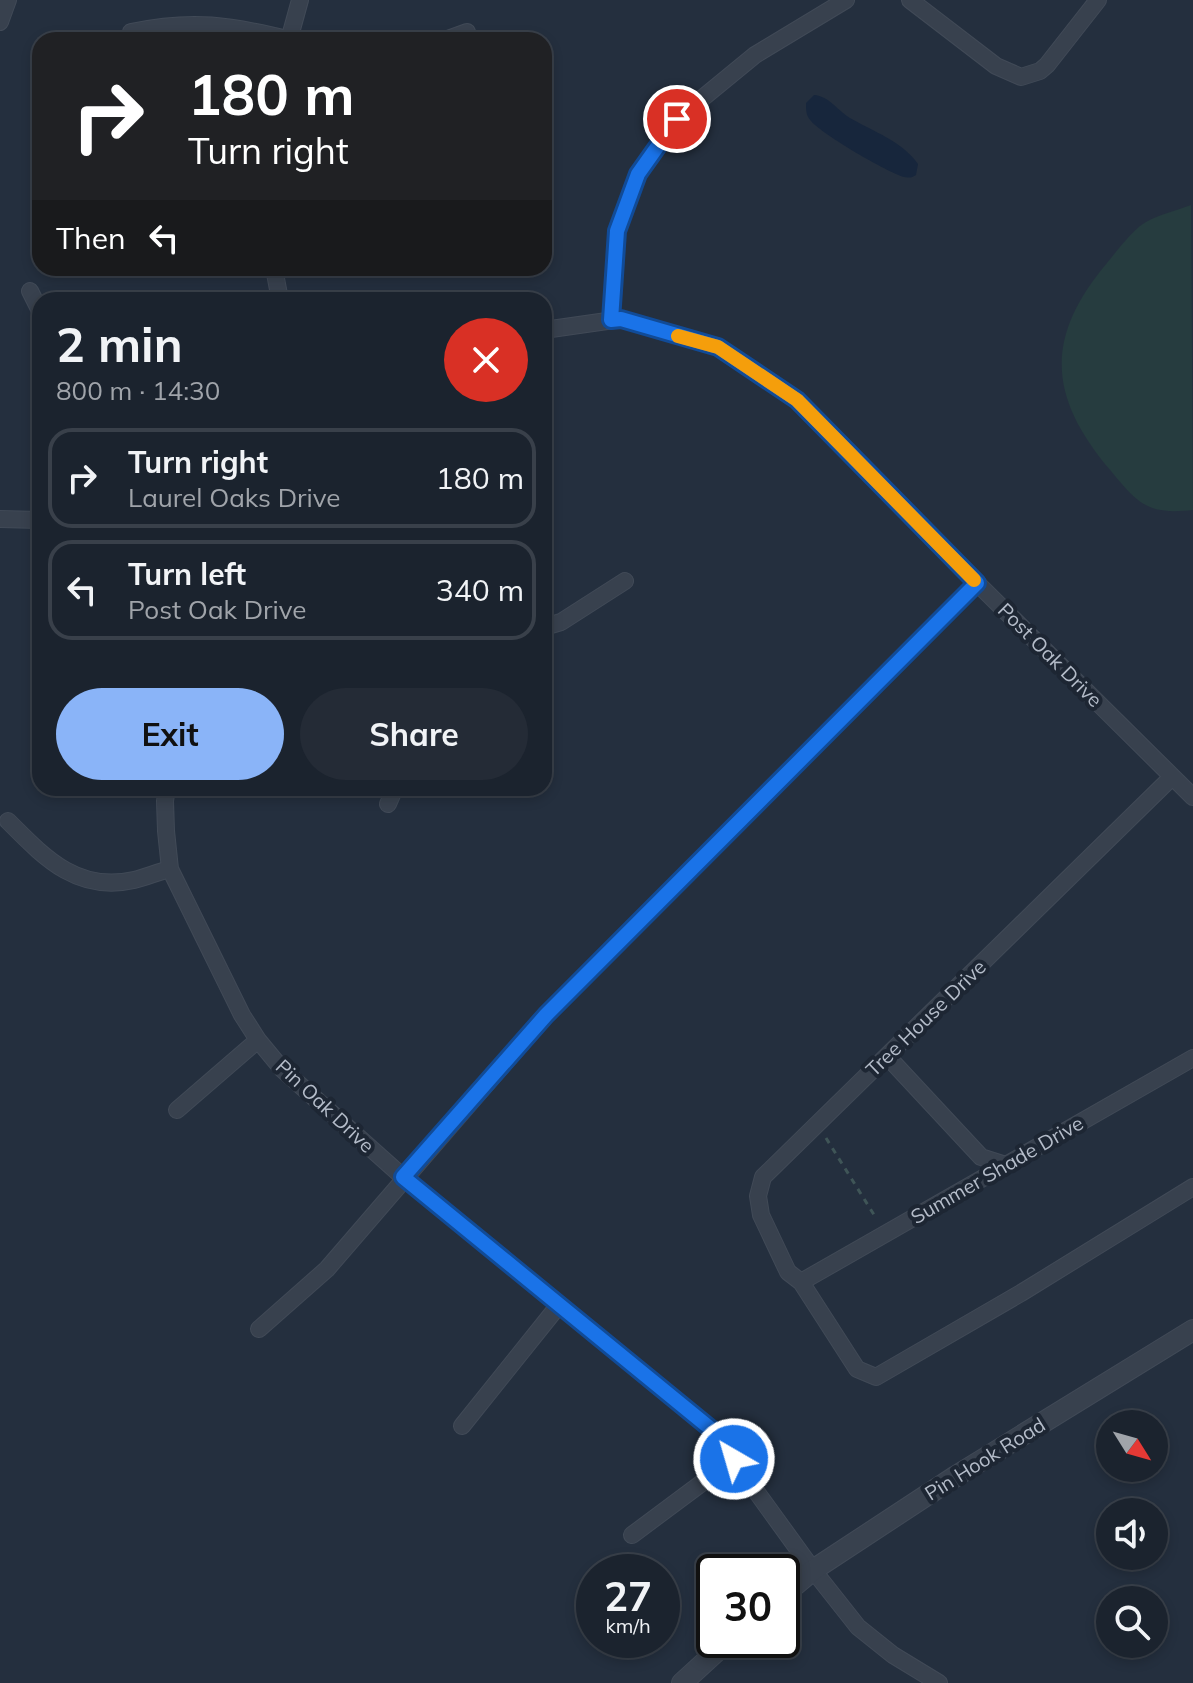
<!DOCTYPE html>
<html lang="en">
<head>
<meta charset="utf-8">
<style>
  :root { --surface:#1b232e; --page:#242b36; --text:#f1f3f6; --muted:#a0a4aa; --line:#39404a; --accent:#8ab4f8 }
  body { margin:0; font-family:Mulish,sans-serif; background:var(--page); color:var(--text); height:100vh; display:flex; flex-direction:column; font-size:30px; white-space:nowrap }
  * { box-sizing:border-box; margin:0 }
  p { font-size:26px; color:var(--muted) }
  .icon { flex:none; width:44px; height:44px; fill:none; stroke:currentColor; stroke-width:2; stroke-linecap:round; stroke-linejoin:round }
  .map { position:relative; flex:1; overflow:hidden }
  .sheet { position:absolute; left:32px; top:292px; width:520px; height:504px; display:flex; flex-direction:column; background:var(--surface); border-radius:24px; box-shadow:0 4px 12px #0003,0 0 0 2px var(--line) }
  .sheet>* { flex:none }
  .hud { position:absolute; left:32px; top:32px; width:520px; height:244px; border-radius:24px; box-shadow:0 4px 12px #0003,0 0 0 2px var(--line); background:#202124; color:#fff; overflow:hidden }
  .needle { width:52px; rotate:127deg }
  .buttons { position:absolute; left:1096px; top:1410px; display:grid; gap:16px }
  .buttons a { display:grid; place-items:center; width:72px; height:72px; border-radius:50%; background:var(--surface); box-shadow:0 4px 12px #0003,0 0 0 2px var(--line); font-size:40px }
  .speed { position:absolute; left:576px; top:1554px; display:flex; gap:16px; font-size:40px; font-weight:700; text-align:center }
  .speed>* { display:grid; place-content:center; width:104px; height:104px; border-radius:50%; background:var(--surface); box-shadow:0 4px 12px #0003,0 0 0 2px var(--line); line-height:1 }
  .speed small { font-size:20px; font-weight:400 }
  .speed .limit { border:4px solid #111; border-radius:12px; background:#fff; color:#111 }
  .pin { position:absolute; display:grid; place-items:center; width:68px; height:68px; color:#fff; margin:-34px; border:4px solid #fff; border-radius:50%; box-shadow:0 2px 8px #0007 }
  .me { position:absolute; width:88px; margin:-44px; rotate:322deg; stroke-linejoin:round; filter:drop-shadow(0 0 6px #0008) }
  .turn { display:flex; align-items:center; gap:28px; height:168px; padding:0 24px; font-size:36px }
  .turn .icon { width:104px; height:104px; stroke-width:2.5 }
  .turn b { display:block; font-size:56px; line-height:68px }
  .then { display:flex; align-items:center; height:76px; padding:0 24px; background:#0003; gap:16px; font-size:30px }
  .round { display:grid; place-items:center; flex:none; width:84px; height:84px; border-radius:42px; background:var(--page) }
  .overview { display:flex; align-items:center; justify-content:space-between; height:136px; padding:0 24px }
  h1 { font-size:48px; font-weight:700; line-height:60px }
  .action { display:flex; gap:16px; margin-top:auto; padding:16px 24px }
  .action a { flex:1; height:92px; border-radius:48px; background:var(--accent); color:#111; font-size:32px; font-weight:700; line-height:92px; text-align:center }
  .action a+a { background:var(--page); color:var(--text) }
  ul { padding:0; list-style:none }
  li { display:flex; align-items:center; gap:24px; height:100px; margin:0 16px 12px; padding:0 8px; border:4px solid var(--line); border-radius:24px }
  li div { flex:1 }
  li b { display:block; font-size:30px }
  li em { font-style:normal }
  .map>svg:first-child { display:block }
  .green { fill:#263c3f }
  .water { fill:#17263c }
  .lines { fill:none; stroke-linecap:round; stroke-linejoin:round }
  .minor-casing { stroke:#414a57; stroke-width:18 }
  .tertiary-casing { stroke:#414a57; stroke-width:22 }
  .path { stroke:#3f5557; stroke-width:3; stroke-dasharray:6 6; stroke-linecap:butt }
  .minor { stroke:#38414e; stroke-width:16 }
  .tertiary { stroke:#38414e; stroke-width:20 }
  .route-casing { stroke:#114b97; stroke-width:20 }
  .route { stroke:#1a73e8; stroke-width:14 }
  .slow { stroke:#f59e0b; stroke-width:14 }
  .labels { text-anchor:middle; stroke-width:8; stroke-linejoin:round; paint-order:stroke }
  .street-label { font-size:20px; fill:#b4bcc9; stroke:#1d2633 }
</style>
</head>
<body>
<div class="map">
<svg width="1193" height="1683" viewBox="0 0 1193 1683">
  <rect width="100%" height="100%" fill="#242f3e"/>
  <!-- green -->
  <path class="green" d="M1191,205L1193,510C1148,515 1138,504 1111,471C1048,397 1044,338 1107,263C1117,251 1128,236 1140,226C1153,216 1175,211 1191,205Z"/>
  <!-- water -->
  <path class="water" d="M814,95C829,96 838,111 850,118C874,132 902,141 918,164L916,175C910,178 912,178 904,177C887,172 823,135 811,121C806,116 806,110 806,103Z"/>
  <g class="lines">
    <defs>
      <path id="minor" d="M910,0L996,66L1021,77L1040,71L1047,65L1098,0
        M0,22L8,0
        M131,32C193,19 230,25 291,40
        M289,40L300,0
        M445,40L467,32
        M274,268L280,300
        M30,291L40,311
        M611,320L617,231L638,174L677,119L755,55L846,0
        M544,330L621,319L718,347L797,400L977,583L1193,797
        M0,519L40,520
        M544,627L561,622L625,581
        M1172,777L763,1177L758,1196L761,1215L788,1272L801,1282L857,1369L876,1377L1021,1293L1193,1187
        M167,788L165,801L166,831L170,869L242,1015L258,1040L282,1069L403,1177L711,1429L813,1570L858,1627L893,1655L939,1683
        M388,804L395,788
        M8,821C44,857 77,893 134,880C146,877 158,872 170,869
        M887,1056L981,1157L1006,1165
        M177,1110L258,1040
        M801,1282L1193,1058
        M259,1329L327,1269L546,1015L977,583
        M462,1426L559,1305
        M632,1535L734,1459"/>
      <path id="tertiary" d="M782,1596L813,1570L956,1476L1193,1330
        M682,1683L729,1640"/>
    </defs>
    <!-- minor casing -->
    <use href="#minor" class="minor-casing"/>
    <!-- tertiary casing -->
    <use href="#tertiary" class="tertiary-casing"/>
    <!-- path -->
    <path class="path" d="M826,1138L876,1218"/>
    <!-- minor -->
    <use href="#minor" class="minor"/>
    <!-- tertiary -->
    <use href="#tertiary" class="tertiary"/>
  </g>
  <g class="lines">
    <defs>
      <path id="route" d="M677,119L638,174L617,231L611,320L621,319L718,347L797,400L977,583L546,1015L403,1177L711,1429L734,1459"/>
    </defs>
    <!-- route casing -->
    <use href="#route" class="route-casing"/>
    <!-- route -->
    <use href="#route" class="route"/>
    <!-- slow -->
    <path class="slow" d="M678,336L718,347L797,400L974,580"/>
  </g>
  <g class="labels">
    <!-- street labels -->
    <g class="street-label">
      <text transform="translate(1050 655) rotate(45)" y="7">Post Oak Drive</text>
      <text transform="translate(926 1018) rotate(-44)" y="7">Tree House Drive</text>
      <text transform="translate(325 1106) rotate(43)" y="7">Pin Oak Drive</text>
      <text transform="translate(997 1170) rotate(-30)" y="7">Summer Shade Drive</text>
      <text transform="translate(985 1459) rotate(-32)" y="7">Pin Hook Road</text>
    </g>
  </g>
</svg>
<div class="buttons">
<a><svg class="needle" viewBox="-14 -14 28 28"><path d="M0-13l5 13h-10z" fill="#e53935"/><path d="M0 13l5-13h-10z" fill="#a0a4aa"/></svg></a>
<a><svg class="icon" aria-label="sound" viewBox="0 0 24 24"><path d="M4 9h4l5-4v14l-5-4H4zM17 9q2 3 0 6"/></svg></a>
<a><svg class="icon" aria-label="search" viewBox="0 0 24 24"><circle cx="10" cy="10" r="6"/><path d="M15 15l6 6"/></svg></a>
</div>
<div class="speed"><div>27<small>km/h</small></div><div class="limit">30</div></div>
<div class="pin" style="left:677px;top:119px;background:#d93025"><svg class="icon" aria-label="arrive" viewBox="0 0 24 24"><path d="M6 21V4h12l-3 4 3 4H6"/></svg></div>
<svg class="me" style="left:734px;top:1459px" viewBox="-20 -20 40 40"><circle r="17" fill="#1a73e8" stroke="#fff" stroke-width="3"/><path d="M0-11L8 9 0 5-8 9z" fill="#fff"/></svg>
<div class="hud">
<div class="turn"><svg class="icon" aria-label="right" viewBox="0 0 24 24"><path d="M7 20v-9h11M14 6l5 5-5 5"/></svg><div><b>180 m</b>Turn right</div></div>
<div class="then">Then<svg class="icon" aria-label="left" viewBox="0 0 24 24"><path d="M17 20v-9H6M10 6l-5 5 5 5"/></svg></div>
</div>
<section class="sheet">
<div class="overview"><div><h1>2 min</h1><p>800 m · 14:30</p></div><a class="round" style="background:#d93025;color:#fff"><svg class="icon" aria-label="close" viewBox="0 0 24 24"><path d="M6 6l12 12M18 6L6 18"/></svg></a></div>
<ul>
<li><svg class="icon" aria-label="right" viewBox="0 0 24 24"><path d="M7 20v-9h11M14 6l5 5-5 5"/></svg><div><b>Turn right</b><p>Laurel Oaks Drive</p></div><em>180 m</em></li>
<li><svg class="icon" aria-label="left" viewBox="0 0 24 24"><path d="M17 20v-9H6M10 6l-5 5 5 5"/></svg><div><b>Turn left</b><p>Post Oak Drive</p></div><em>340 m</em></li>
</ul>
<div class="action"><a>Exit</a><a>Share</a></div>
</section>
</div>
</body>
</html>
